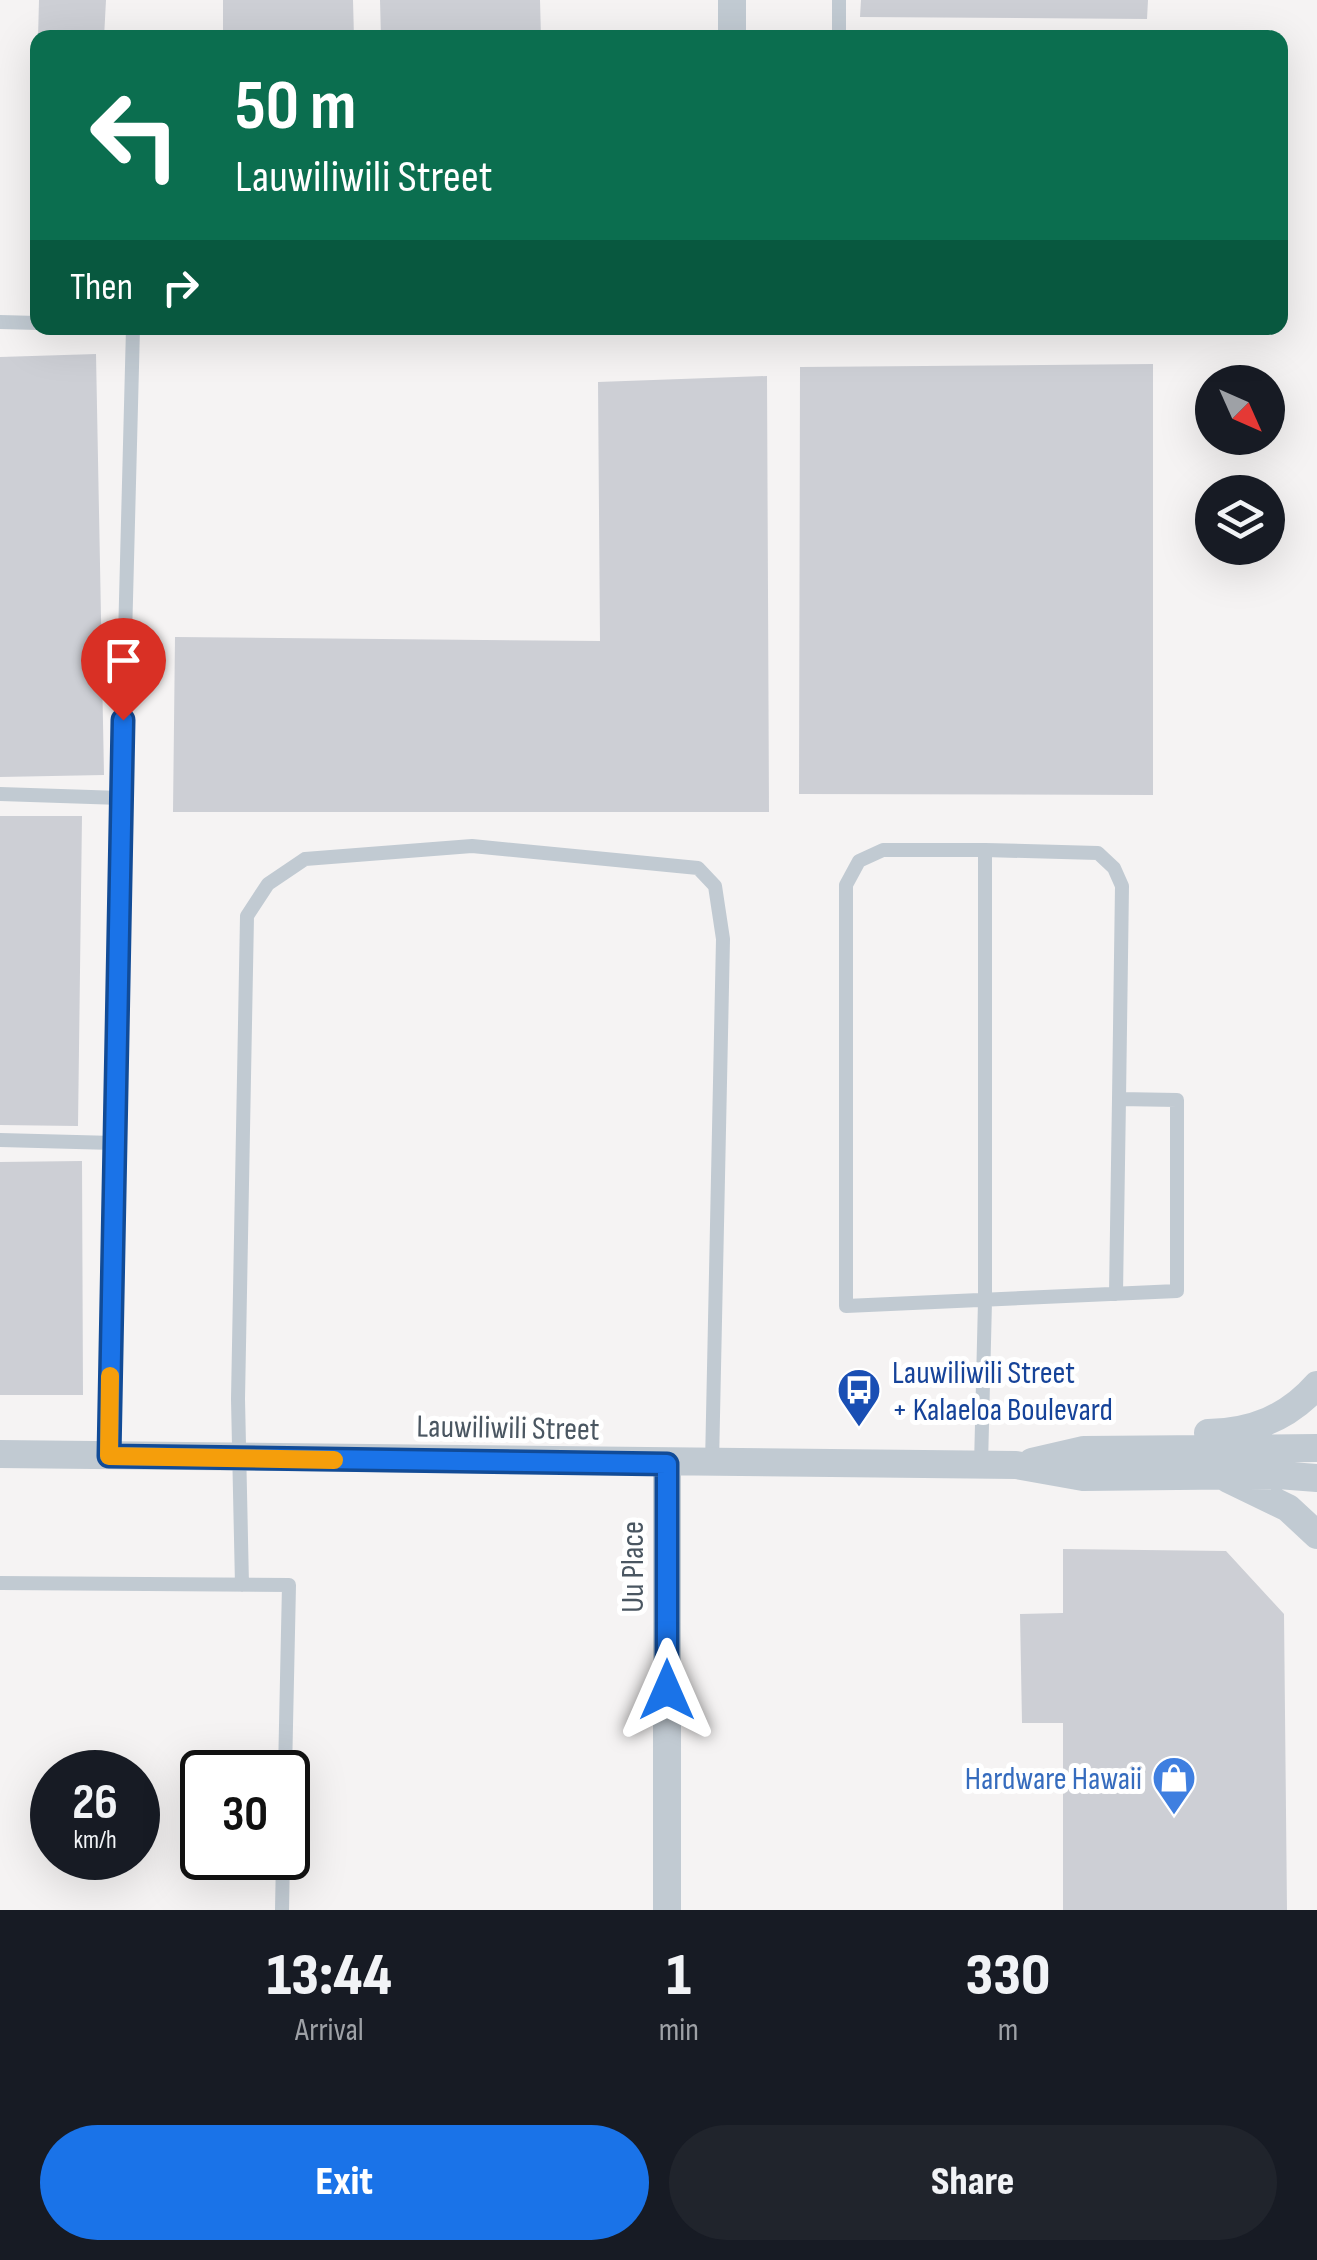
<!DOCTYPE html>
<html lang="en">
<head>
<meta charset="utf-8">
<style>
  :root { --surface:#171b24; --page:#20242c; --text:#f1f3f6; --muted:#9ea1a6; --accent:#1a73e8 }
  body { margin:0; font-family:"Sofia Sans Condensed",sans-serif; background:var(--page); color:var(--text); height:100vh; display:flex; flex-direction:column; font-size:38px; white-space:nowrap }
  * { box-sizing:border-box; margin:0 }
  p { font-size:32px; color:var(--muted) }
  .icon { flex:none; width:55px; height:55px; fill:none; stroke:currentColor; stroke-width:2; stroke-linecap:round; stroke-linejoin:round }
  .map { position:relative; height:1910px; overflow:hidden }
  .side { display:flex; flex-direction:column; background:var(--surface); flex:1 }
  .side>* { flex:none }
  .banner { position:absolute; left:30px; top:30px; width:1258px; height:305px; border-radius:20px; box-shadow:0 10px 40px #0002; background:#0b6e4f; color:#fff; overflow:hidden }
  .needle { width:65px; rotate:135deg }
  .buttons { position:absolute; left:1195px; top:365px; display:grid; gap:20px }
  .buttons a { display:grid; place-items:center; width:90px; height:90px; border-radius:50%; background:var(--surface); box-shadow:0 10px 40px #0002; font-size:50px }
  .speed { position:absolute; left:30px; top:1750px; display:flex; gap:20px; font-size:50px; font-weight:700; text-align:center }
  .speed>* { display:grid; place-content:center; width:130px; height:130px; border-radius:50%; background:var(--surface); box-shadow:0 10px 40px #0002; line-height:1 }
  .speed small { font-size:25px; font-weight:400 }
  .speed .limit { border:5px solid #111; border-radius:15px; background:#fff; color:#111 }
  .pin { position:absolute; display:grid; place-items:center; width:85px; height:85px; color:#fff; margin:-102px -42px; border-radius:50% 50% 50% 0; rotate:-45deg; box-shadow:0 0 10px #0007 }
  .pin .icon { rotate:45deg }
  .me { position:absolute; width:110px; margin:-55px; rotate:0deg; stroke-linejoin:round; filter:drop-shadow(0 0 8px #0008) }
  .turn { display:flex; align-items:center; gap:35px; height:210px; padding:0 40px; font-size:45px }
  .turn .icon { width:130px; height:130px; stroke-width:2.5 }
  .turn b { display:block; font-size:70px; line-height:85px }
  .then { display:flex; align-items:center; height:95px; padding:0 40px; background:#0003; gap:20px; font-size:38px }
  .eta { display:flex; justify-content:space-evenly; align-items:center; height:170px; text-align:center }
  .eta b { font-size:60px; font-weight:800; line-height:70px }
  .primary-button { display:flex; gap:20px; margin-top:auto; padding:20px 40px }
  .primary-button a { flex:1; height:115px; border-radius:60px; background:var(--accent); color:#fff; font-size:40px; font-weight:800; line-height:115px; text-align:center }
  .primary-button a+a { background:var(--page); color:var(--text) }
  .map>svg:first-child { display:block }
  .building { fill:#cdcfd5 }
  .lines { fill:none; stroke-linecap:round; stroke-linejoin:round }
  .lane { stroke:#c1cad2; stroke-width:14 }
  .street { stroke:#c1cad2; stroke-width:28 }
  .route-casing { stroke:#114b97; stroke-width:25 }
  .route { stroke:#1a73e8; stroke-width:18 }
  .slow { stroke:#f59e0b; stroke-width:18 }
  .labels { text-anchor:middle; stroke-width:10; stroke-linejoin:round; paint-order:stroke }
  .transit-label { font-size:32px; fill:#164399; stroke:#fff; text-anchor:start }
  .street-label { font-size:32px; fill:#4a5661; stroke:#fff }
  .shop-label { font-size:32px; fill:#366cbe; stroke:#fff; text-anchor:end }
</style>
</head>
<body>
<div class="map">
<svg width="1317" height="1910" viewBox="0 0 1317 1910">
  <rect width="100%" height="100%" fill="#f5f3f3"/>
  <!-- building -->
  <path class="building" d="M39,0H106L104,38H38Z
    M223,0H353L354,38H223Z
    M380,0H540L541,38H381Z
    M861,0H1148L1147,19L860,17Z
    M34,181H38V301L31,300Z
    M96,354L104,775L0,777V357Z
    M1153,364V795L799,794L800,367Z
    M767,376L769,812H173L175,637L600,641L598,382Z
    M0,816H82L78,1126L0,1125Z
    M82,1161L83,1395H0V1162Z
    M1063,1549L1226,1551L1284,1614L1287,1910H1063V1723H1022L1020,1614L1063,1613Z"/>
  <g class="lines">
    <!-- lane -->
    <path class="lane" d="M839,0V38
      M0,322L38,323
      M0,794L121,798
      M0,1140L114,1143
      M1116,1294L1119,1099
      M109,1456L117,948L133,328
      M981,1465L985,1301V850H883L859,861L846,885V1306L1177,1291V1100L1119,1099L1122,886L1114,868L1098,853L985,850
      M0,1583L289,1585L285,1772
      M242,1585L238,1399L247,916L268,884L305,859L472,846L698,868L715,886L723,939L712,1464
      M282,1910L283,1858"/>
    <!-- street -->
    <path class="street" d="M732,0V38
      M1208,1433C1252,1432 1288,1418 1317,1385
      M0,1454L1016,1465L1083,1477L1278,1475L1317,1478
      M1032,1462L1084,1450L1317,1448
      M1228,1479L1288,1508L1317,1535
      M667,1910V1464"/>
  </g>
  <g class="lines">
    <defs>
      <path id="route" d="M123,720L109,1456L667,1464V1690"/>
    </defs>
    <!-- route casing -->
    <use href="#route" class="route-casing"/>
    <!-- route -->
    <use href="#route" class="route"/>
    <!-- slow -->
    <path class="slow" d="M110,1376L109,1456L334,1460"/>
  </g>
  <!-- icons -->
  <defs>
    <symbol id="bus-pin" viewBox="-11 -11 22 30"><path d="M0 17L-7.5 6A9.5 9.5 0 1 1 7.5 6Z" fill="#1a4fb4" stroke="#fff"/><path d="M-5-6H5V4H4V6H2V4H-2V6H-4V4H-5ZM-3.5-4V0h7V-4ZM-3.5 1.2v1.5H-2V1.2ZM2 1.2v1.5H3.5V1.2Z" fill="#fff"/></symbol>
    <symbol id="shop-pin" viewBox="-11 -11 22 30"><path d="M0 17L-7.5 6A9.5 9.5 0 1 1 7.5 6Z" fill="#3f7fe0" stroke="#fff"/><path d="M-5-2.5h2.3a2.7 3.5 0 0 1 5.4 0H5L5.5 6h-11ZM-1.5-2.5h3a1.5 2.3 0 0 0-3 0Z" fill="#fff"/></symbol>
  </defs>
  <g fill-rule="evenodd">
    <use href="#bus-pin" x="834" y="1365" width="50" height="68"/>
    <use href="#shop-pin" x="1149" y="1753" width="50" height="68"/>
  </g>
  <g class="labels">
    <!-- transit labels -->
    <g class="transit-label">
      <text x="892" y="1383">Lauwiliwili Street<tspan x="892" dy="37">+ Kalaeloa Boulevard</tspan></text>
    </g>
    <!-- street labels -->
    <g class="street-label">
      <text transform="translate(508 1427) rotate(1)" y="11">Lauwiliwili Street</text>
      <text transform="translate(632 1567) rotate(-90)" y="11">Uu Place</text>
    </g>
    <!-- shop labels -->
    <g class="shop-label">
      <text x="1142" y="1789">Hardware Hawaii</text>
    </g>
  </g>
</svg>
<div class="buttons">
<a><svg class="needle" viewBox="-14 -14 28 28"><path d="M0-13l5 13h-10z" fill="#e53935"/><path d="M0 13l5-13h-10z" fill="#9ea1a6"/></svg></a>
<a><svg class="icon" aria-label="layers" viewBox="0 0 24 24"><path d="M12 4l9 5-9 5-9-5zM3 14l9 5 9-5"/></svg></a>
</div>
<div class="speed"><div>26<small>km/h</small></div><div class="limit">30</div></div>
<div class="pin" style="left:123px;top:720px;background:#d93025"><svg class="icon" aria-label="arrive" viewBox="0 0 24 24"><path d="M6 21V4h12l-3 4 3 4H6"/></svg></div>
<svg class="me" style="left:667px;top:1690px" viewBox="-20 -20 40 40"><path d="M0-17L14 15 0 8-14 15z" fill="#1a73e8" stroke="#fff" stroke-width="4"/></svg>
<div class="banner">
<div class="turn"><svg class="icon" aria-label="left" viewBox="0 0 24 24"><path d="M17 20v-9H6M10 6l-5 5 5 5"/></svg><div><b>50 m</b>Lauwiliwili Street</div></div>
<div class="then">Then<svg class="icon" aria-label="right" viewBox="0 0 24 24"><path d="M7 20v-9h11M14 6l5 5-5 5"/></svg></div>
</div>
</div>
<section class="side">
<div class="eta">
<div><b>13:44</b><p>Arrival</p></div>
<div><b>1</b><p>min</p></div>
<div><b>330</b><p>m</p></div>
</div>
<div class="primary-button"><a>Exit</a><a>Share</a></div>
</section>
</body>
</html>
